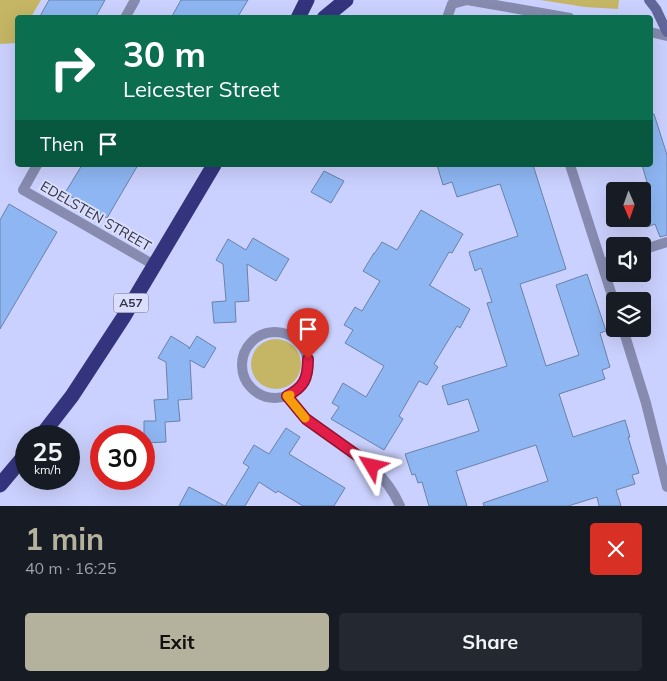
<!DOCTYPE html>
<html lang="en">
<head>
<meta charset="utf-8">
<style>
  :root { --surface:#171b24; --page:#242831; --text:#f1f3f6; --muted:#9ea1a6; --accent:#b4b19c }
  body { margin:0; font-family:Mulish,sans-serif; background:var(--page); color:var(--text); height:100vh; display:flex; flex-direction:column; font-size:19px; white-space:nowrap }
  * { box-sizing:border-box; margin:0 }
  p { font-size:16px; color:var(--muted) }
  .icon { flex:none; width:28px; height:28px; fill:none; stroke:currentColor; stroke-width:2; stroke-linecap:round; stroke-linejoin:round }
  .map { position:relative; height:506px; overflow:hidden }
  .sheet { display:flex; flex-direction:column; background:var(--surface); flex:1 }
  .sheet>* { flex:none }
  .guide { position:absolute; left:15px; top:15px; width:638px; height:152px; border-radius:5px; box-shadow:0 5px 20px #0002; background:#0b6e4f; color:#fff; overflow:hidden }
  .needle { width:32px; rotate:178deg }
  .controls { position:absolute; left:606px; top:182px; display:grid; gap:10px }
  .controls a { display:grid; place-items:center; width:45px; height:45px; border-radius:5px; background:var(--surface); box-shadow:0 5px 20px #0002; font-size:25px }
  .speed { position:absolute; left:15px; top:425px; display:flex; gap:10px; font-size:25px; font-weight:700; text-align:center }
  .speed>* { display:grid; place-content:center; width:65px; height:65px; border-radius:50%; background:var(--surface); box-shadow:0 5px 20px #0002; line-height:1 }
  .speed small { font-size:12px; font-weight:400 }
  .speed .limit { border:8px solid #d22; background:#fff; color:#111 }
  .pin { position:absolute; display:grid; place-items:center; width:42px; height:42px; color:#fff; margin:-51px -21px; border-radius:50% 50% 50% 0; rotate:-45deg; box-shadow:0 0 5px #0007 }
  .pin .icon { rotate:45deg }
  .me { position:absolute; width:55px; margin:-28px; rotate:306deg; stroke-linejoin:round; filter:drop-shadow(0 0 4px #0008) }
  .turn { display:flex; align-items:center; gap:18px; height:105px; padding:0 25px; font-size:22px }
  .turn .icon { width:65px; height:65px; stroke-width:2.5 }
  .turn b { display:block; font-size:35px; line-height:42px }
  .then { display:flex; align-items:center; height:48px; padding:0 25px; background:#0003; gap:10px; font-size:19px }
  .round { display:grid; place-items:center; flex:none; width:52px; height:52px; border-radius:5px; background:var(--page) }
  .head { display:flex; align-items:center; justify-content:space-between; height:85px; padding:0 25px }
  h1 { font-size:30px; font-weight:700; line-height:38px; color:var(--accent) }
  .cta { display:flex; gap:10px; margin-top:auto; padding:10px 25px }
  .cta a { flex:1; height:58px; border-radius:5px; background:var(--accent); color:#111; font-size:20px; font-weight:700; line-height:58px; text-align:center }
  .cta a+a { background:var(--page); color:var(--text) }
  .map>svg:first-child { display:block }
  .green { fill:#c5b665 }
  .building { fill:#8eb6f2; stroke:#6a82a7 }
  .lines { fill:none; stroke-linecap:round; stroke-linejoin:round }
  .street { stroke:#868baf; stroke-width:10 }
  .secondary { stroke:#61679b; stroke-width:10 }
  .highway { stroke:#34347e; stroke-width:15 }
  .route-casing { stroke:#92132f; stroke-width:12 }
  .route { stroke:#e11d48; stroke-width:9 }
  .slow { stroke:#f59e0b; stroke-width:9 }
  .labels { text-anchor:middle; stroke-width:4; stroke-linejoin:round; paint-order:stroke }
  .shield { fill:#dbdffb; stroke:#65687d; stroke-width:1 }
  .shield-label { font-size:12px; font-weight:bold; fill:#333547 }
  .street-label { font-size:14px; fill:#333547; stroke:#dbdffb }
</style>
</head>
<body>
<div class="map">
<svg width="667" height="506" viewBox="0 0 667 506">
  <rect width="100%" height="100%" fill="#cbd1fe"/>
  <!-- green -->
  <path class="green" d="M0,0H41L31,17L18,18L17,40L16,43L0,44Z
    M540,0H619L618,9L585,7Z
    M251 364a25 25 0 1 1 50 0a25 25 0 1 1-50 0Z"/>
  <!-- building -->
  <path class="building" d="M49,0H105L95,18H39Z
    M181,0H248L237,18H171Z
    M650,114H654L667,155V235L660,237L655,224L647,227L642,212V208L650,205L645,190L649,189L642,165H650Z
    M82,165H138L107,218L65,193Z
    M437,165H533L566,269L520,284L546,366L579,355L556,285L587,274L606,331L600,333L610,367L602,370L605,379L559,394L573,437L625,420L630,437H628L639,473L632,475L635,484L616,490L621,506H599L597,497L568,506H484L483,503L548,481L536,445L456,471L467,506H429L422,482L418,483L415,474L412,475L405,454L479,431L468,399L448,405L442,386L507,366L487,303L492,302L481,268L475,271L469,252L518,236L500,184L457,197L452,182L443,185Z
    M324,171L344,181L331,203L311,192Z
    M9,204L57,232L0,329V220Z
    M421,210L463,234L452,253L449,252L430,285H429L470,309L460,328L457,326L434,364L438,367L427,385L419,381L399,416L403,419L384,450L331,419L339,407L332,403L343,383L366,397L384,366L345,343L353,330L344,325L355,307L362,311L380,281L363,271L374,253V254L382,242L397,250Z
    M253,238L289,259L276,281L247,264L249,301L235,302L236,322L214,323L212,302L226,301L223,264L216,260L228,239L246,250Z
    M171,336L189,347V349L197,336L216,348L204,368L190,360L192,399L178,400L180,421L165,422L166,442L144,443V421H156L154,400L168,399L166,362L158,358Z
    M286,428L300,437L289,454L345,488L334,506H303L278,491L276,493L259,482L245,506H179L189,487L225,506L249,467L243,463L254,445L269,454Z"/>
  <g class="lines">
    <!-- street -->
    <path class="street" d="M125,18L135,0
      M447,18L452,4L467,0L570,18
      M650,32L667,36
      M37,165L23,190L76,220L154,265
      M570,165L615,305
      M642,250L667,242
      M602,264L615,259
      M623,329L646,403L667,487
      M242 365a33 33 0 1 1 66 0a33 33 0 1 1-66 0Z
      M287,396C293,404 299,414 307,420C342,448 381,462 400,506"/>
    <!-- secondary -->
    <path class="secondary" d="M649,0L656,9L667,32"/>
    <!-- highway -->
    <path class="highway" d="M298,18L307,0
      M324,18L346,0
      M41,436L72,396L123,318L214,165
      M0,485L26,454"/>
  </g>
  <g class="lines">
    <defs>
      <path id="route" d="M308,359C308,379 304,387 287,396L306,419L372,466"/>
    </defs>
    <!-- route casing -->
    <use href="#route" class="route-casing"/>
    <!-- route -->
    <use href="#route" class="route"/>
    <!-- slow -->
    <path class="slow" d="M290,395L287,396L305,418"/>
  </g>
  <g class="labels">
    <!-- shield labels -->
    <rect class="shield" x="113.5" y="293.5" width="35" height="19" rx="4"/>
    <g class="shield-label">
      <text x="131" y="307">A57</text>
    </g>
    <!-- street labels -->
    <g class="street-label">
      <text transform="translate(96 216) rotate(30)" y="5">EDELSTEN STREET</text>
    </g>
  </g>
</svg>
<div class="controls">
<a><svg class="needle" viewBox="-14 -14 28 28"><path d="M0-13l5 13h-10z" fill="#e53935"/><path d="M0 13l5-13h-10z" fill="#9ea1a6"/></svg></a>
<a><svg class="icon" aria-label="sound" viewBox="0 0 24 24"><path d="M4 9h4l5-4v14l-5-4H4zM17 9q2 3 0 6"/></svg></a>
<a><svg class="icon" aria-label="layers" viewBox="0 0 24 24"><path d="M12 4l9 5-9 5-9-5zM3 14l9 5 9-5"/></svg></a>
</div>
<div class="speed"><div>25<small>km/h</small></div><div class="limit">30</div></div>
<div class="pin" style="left:308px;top:359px;background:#d93025"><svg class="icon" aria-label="arrive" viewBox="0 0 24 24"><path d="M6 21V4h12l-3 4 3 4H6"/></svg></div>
<svg class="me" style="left:372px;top:466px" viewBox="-20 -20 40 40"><path d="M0-17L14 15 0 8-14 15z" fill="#e11d48" stroke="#fff" stroke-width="4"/></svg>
<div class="guide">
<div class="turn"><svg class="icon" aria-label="right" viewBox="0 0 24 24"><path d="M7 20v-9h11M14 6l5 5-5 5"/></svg><div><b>30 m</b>Leicester Street</div></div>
<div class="then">Then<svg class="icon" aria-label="arrive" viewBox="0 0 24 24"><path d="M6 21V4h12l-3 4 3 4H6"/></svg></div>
</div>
</div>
<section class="sheet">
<div class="head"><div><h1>1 min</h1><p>40 m · 16:25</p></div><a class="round" style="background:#d93025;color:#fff"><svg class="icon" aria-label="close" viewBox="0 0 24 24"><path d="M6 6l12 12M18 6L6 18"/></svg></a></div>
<div class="cta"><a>Exit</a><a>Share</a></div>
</section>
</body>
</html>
